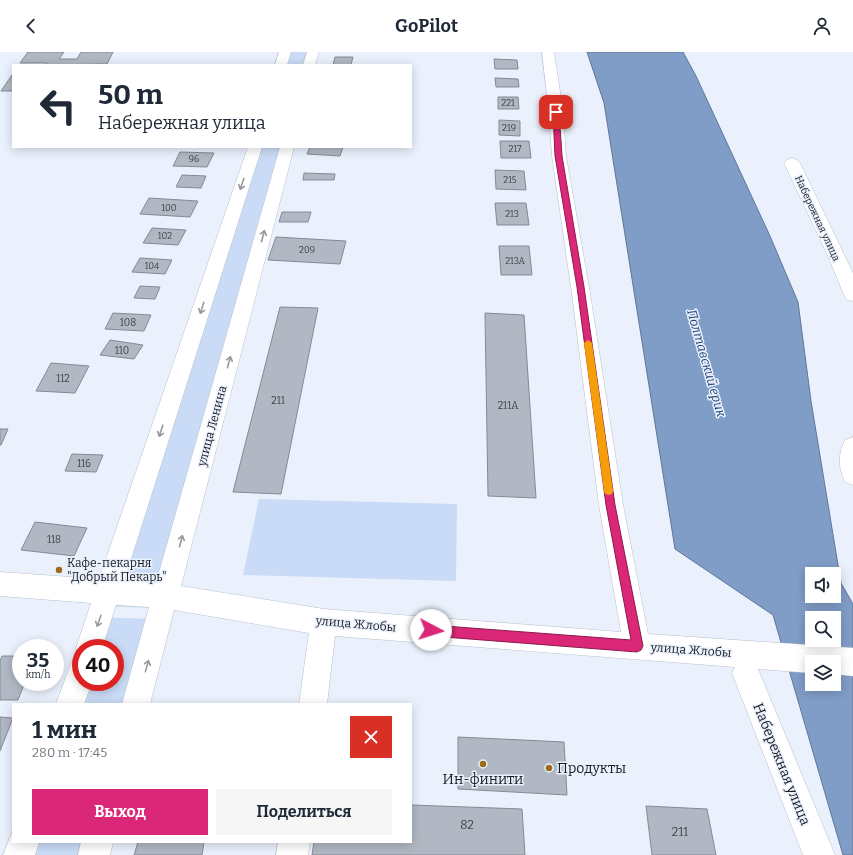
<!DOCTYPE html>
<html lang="ru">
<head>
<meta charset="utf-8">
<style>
  :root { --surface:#fff; --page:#f6f6f7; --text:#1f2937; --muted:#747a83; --accent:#db2777 }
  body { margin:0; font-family:Bitter,serif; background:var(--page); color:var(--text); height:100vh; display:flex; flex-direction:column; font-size:15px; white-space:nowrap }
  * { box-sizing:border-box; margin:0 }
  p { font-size:13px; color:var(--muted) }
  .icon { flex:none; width:22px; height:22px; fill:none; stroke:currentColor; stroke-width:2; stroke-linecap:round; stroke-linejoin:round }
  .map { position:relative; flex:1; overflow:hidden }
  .side { position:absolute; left:12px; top:651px; width:400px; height:140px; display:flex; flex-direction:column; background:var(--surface); border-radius:0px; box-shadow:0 2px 10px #0003 }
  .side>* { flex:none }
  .guide { position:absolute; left:12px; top:12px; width:400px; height:84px; border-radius:0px; box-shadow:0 2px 10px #0003; background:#fff; color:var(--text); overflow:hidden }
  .fabs { position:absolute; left:805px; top:515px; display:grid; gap:8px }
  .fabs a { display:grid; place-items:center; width:36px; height:36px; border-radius:0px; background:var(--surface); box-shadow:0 2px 10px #0003; font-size:20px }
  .speed { position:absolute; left:12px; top:587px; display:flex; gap:8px; font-size:20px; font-weight:700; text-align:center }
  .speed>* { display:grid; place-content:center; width:52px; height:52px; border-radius:50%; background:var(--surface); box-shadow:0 2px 10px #0003; line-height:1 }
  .speed small { font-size:10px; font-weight:400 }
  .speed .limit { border:6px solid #d22; background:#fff; color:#111 }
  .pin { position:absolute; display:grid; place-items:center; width:34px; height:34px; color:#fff; margin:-17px; border-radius:8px; box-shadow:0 2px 6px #0006 }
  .me { position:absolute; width:44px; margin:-22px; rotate:95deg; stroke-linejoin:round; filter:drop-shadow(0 0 3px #0008) }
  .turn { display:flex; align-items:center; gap:14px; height:84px; padding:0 20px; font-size:18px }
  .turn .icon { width:52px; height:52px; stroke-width:2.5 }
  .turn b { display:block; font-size:28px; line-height:34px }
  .round { display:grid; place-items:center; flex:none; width:42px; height:42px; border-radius:0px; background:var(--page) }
  .overview { display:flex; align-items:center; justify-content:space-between; height:68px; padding:0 20px }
  h1 { font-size:24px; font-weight:700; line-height:30px }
  .button { display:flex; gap:8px; margin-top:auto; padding:8px 20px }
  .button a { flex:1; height:46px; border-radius:0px; background:var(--accent); color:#fff; font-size:16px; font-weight:700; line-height:46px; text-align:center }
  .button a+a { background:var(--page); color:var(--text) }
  header { display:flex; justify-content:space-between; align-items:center; height:52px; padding:0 20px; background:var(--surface); font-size:18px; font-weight:700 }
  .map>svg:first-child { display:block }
  .green { fill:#c9dbf6; fill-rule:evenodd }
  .water { fill:#809dc8; stroke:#617696; fill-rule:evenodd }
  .building { fill:#b1b8c3; stroke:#838a95 }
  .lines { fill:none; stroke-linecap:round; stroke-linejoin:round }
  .minor-casing { stroke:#b8c0cb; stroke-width:1 }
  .minor { fill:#fff; fill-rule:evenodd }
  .oneway { stroke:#98999b }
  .route { fill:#db2777; stroke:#8e194d }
  .slow { fill:#f59e0b }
  .poi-dot { fill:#986c1a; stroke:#eaf1fd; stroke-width:1.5 }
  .labels { text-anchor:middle; stroke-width:3; stroke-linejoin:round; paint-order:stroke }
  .far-number-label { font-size:9px; fill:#3f4349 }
  .far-street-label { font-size:10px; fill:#191c20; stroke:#eaf1fd }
  .number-label { font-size:10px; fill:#3f4349 }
  .street-label { font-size:12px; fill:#191c20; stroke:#eaf1fd }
  .poi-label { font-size:12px; fill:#191c20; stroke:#eaf1fd; text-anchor:start }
  .near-number-label { font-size:12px; fill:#3f4349 }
  .water-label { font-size:13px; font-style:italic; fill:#1d4278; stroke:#eaf1fd }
  .near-street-label { font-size:14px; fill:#191c20; stroke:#eaf1fd }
  .near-poi-label { font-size:14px; fill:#191c20; stroke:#eaf1fd; text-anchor:start }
</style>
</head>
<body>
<header><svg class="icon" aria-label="back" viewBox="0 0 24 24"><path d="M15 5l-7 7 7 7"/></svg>GoPilot<svg class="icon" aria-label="person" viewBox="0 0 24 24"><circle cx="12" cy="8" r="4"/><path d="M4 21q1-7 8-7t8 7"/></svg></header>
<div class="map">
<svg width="853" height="803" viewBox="0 0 853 803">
  <rect width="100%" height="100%" fill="#eaf1fd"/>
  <!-- green -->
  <path class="green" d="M286,0H310L307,13H282Z
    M254,95H284L160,556L95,554Z
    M259,447L457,452L456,529L243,523Z
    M91,565L155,567L131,652H61ZM81,596H115V630H81Z
    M14,790H92L88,803H10Z"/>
  <!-- water -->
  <path class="water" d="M587,0H683L696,24L770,184L798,250L811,349L841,531L853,552V803H843L773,563L675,497L604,51ZM812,522H834V544H812ZM812,566H834V588H812ZM812,610H834V632H812Z"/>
  <!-- building -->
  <path class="building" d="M28,0H64L59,7H77L81,0H113L107,12L45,13L47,11H20Z
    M335,5H353L351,13H333Z
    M494,7L517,8L518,17H495Z
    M12,23L13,39H1Z
    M495,26L518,27L519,35H496Z
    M498,45H518L519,57H498Z
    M499,68L520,69V84L499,83Z
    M500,89H529L531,106H501Z
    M310,95H343L340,104L307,102Z
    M180,100L214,101L207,115L173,114Z
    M495,118L524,119L526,138L496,137Z
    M304,121L335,122L334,128H303Z
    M182,123L206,124L201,136L176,135Z
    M149,146L198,149L190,165L140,162Z
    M495,151H526L529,173H497Z
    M282,160H311L308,170H279Z
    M152,176L186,178L178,193L143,191Z
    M276,185L346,189L340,212L268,208Z
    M499,194H529L532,223H501Z
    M140,206L172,208L165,222L132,220Z
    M140,234L160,235L155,247L134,246Z
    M280,255L318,256L281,442L233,440Z
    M113,261L151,263L144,279L105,277Z
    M485,261L524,263L536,446L488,444Z
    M110,288L143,293L134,307L100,303Z
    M51,311L89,314L75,341L36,339Z
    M0,377H8L1,393H0Z
    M72,402L103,403L96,420L65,419Z
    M35,470L87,476L74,504L21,498Z
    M2,604H21V630H25L18,648H0V609Z
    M0,665L13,666L0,699Z
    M458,685L564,690L567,743L458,737Z
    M411,753L522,757L525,803H312L314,790H411Z
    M646,754L707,757L716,803H652Z
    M138,790H204L202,803H134Z"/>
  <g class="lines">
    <defs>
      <path id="minor" d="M279,0H291L287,13H275Z
        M307,0H319L315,13H303Z
        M542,0H554L563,60L566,104L589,235L623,453L648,582L853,596V624L834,622V610H812V621L758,617L835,803H803L732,621L735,615L335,584L327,652H299L309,581L174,558L150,652H122L149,555L116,553L102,596H81V606L76,596L91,551L0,544V520L99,527L248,95H262L124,529L156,531L280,95H294L181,534L324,557L621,580L599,453L571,235L552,104L549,60Z
        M792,106L797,108L800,111L853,221V249L847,248L844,243L828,204L784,111L787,108Z
        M853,385V433L845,430C838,415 838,402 845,388Z
        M81,607V630H92L84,652H56L71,611Z
        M13,778V790H39L35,803H3Z
        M81,790H113L110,803H78Z
        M278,790H310L308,803H276Z"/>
    </defs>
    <!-- minor casing -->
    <use href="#minor" class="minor-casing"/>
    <!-- minor -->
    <use href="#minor" class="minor"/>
  </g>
  <!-- one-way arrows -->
  <defs><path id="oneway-shaft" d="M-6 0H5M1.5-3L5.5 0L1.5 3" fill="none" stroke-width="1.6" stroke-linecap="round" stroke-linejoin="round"/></defs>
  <g class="oneway">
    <use href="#oneway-shaft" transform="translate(242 132) rotate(108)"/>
    <use href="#oneway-shaft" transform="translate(263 184) rotate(-75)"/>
    <use href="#oneway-shaft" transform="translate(202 256) rotate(108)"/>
    <use href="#oneway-shaft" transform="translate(229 310) rotate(-75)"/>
    <use href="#oneway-shaft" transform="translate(161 379) rotate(108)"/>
    <use href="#oneway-shaft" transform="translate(181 489) rotate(-75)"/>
    <use href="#oneway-shaft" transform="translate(99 569) rotate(109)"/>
    <use href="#oneway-shaft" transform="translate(147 614) rotate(-74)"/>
  </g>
  <!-- route -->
  <path class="route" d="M556,58L559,60L562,104L584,235L615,453L643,594L641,598L637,600L431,584L427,582L425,578L427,574L431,573L631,588L606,453L577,235L555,104L553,60Z"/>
  <!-- slow -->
  <path class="slow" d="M588,288L592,291L613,439L612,442L609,443L605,442L604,439L584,291Z"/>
  <!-- markers -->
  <g class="poi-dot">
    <circle cx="59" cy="518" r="4"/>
    <circle cx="483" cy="712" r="4"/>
    <circle cx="549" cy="716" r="4"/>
  </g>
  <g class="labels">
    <!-- far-number labels -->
    <g class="far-number-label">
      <text x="508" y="54">221</text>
      <text x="509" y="79">219</text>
      <text x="515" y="100">217</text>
      <text x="194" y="110">96</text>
      <text x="510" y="131">215</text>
      <text x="169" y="159">100</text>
      <text x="512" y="165">213</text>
      <text x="165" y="187">102</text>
      <text x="307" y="201">209</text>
      <text x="515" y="212">213А</text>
      <text x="152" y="217">104</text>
    </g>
    <!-- far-street labels -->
    <g class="far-street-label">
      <text transform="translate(818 166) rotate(65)" y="4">Набережная улица</text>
    </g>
    <!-- number labels -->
    <g class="number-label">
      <text x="128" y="274">108</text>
      <text x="122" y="302">110</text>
      <text x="63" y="330">112</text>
      <text x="278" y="352">211</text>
      <text x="508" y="357">211А</text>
      <text x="84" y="415">116</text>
      <text x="54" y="491">118</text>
    </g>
    <!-- street labels -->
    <g class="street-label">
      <text transform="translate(212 374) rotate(-75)" y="4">улица Ленина</text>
      <text transform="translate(356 572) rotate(5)" y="4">улица Жлобы</text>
      <text transform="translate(691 598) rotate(4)" y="4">улица Жлобы</text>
    </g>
    <!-- poi labels -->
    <g class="poi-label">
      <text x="67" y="515">Кафе-пекарня<tspan x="67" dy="14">"Добрый Пекарь"</tspan></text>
    </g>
    <!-- near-number labels -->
    <g class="near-number-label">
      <text x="467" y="777">82</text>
      <text x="680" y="784">211</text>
    </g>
    <!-- water labels -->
    <g class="water-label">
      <text transform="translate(707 311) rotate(74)" y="5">Полтавский ерик</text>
    </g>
    <!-- near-street labels -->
    <g class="near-street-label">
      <text transform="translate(782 712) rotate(68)" y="5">Набережная улица</text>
    </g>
    <!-- near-poi labels -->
    <g class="near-poi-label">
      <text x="557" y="721">Продукты</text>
      <text x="483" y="732" text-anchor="middle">Ин-финити</text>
    </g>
  </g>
</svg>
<div class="fabs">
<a><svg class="icon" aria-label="sound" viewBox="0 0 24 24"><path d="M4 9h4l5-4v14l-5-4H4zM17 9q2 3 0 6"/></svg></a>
<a><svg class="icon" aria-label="search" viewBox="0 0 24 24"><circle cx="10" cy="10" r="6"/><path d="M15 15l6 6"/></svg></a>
<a><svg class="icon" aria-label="layers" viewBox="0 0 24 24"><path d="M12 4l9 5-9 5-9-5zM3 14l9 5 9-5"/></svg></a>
</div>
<div class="speed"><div>35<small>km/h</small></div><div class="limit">40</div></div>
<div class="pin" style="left:556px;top:60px;background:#d93025"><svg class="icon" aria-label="arrive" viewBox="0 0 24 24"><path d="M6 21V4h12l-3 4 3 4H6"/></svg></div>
<svg class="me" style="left:431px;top:578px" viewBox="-20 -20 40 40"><circle r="19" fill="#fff"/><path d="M0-13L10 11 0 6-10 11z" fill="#db2777"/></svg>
<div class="guide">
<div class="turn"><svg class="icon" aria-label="left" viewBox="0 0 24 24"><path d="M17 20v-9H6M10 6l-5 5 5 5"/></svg><div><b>50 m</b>Набережная улица</div></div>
</div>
<section class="side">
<div class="overview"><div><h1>1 мин</h1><p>280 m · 17:45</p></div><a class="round" style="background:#d93025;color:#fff"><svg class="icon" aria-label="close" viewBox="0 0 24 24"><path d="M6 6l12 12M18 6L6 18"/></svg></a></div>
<div class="button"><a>Выход</a><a>Поделиться</a></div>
</section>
</div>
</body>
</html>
